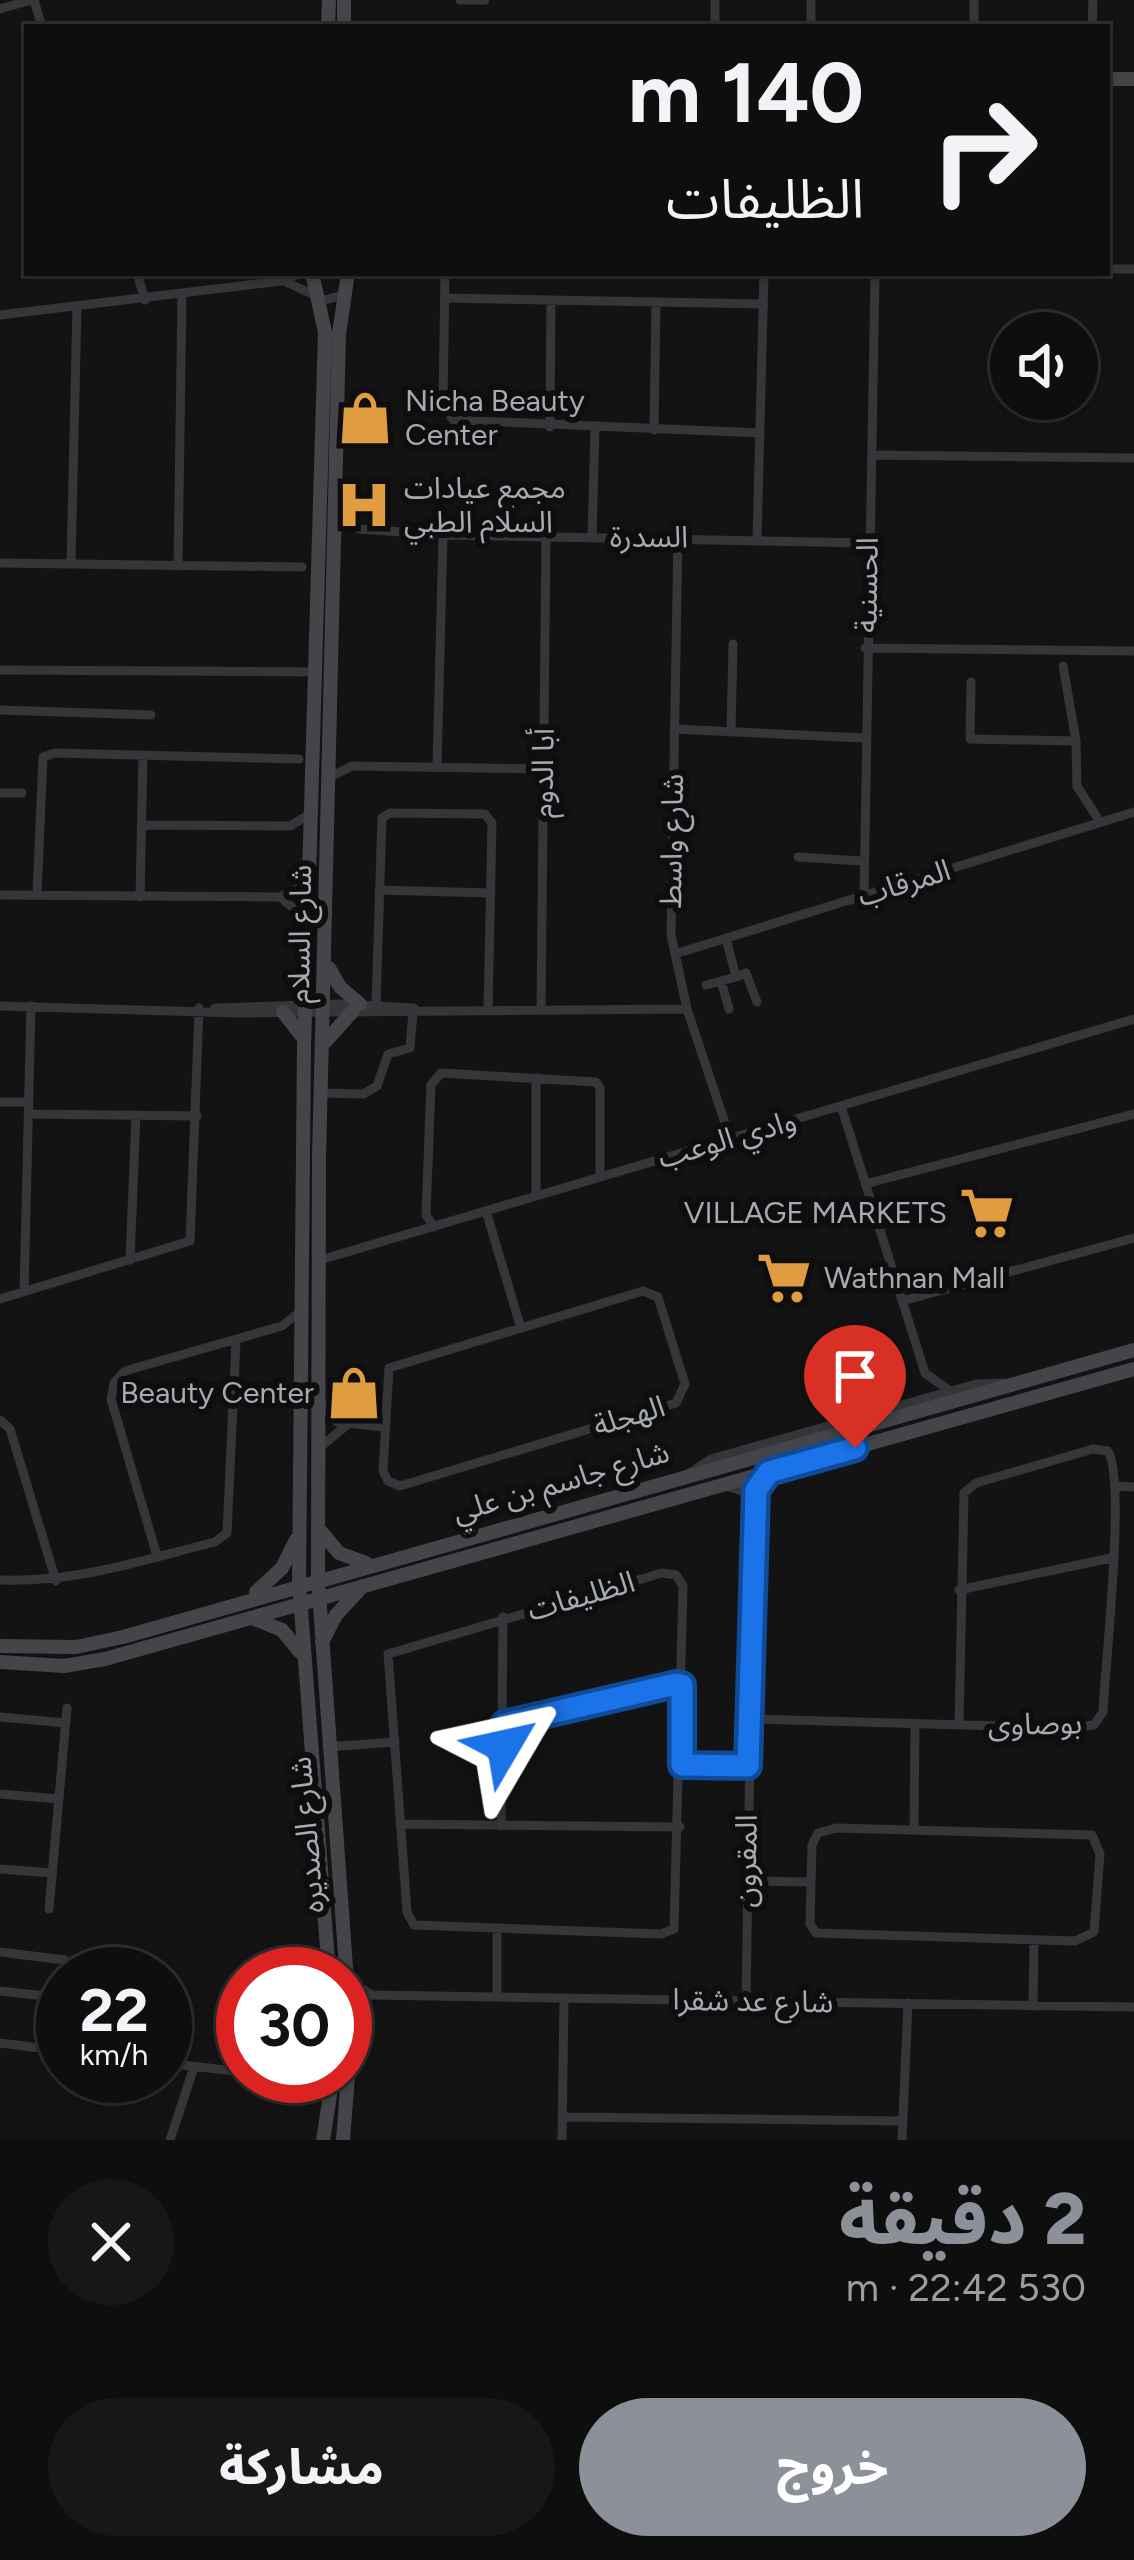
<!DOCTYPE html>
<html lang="ar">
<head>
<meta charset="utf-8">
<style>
  :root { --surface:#0e0e0f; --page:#171718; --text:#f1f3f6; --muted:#9b9c9e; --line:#2e2e2f; --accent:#8c9099 }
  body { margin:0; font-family:Figtree,"Noto Sans Arabic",sans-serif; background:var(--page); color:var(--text); direction:rtl; height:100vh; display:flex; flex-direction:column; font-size:45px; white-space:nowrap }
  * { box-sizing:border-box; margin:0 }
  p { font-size:39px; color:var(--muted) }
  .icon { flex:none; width:66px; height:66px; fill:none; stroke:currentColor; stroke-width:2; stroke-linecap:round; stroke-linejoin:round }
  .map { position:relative; height:2140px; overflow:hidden; direction:ltr }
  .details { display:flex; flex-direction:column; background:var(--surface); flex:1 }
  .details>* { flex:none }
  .hud { position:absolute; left:24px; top:24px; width:1086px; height:252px; border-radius:0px; box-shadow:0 3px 9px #0004,0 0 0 3px var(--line); direction:rtl; background:#0e0e0f; color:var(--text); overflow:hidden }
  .tools { position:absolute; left:990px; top:312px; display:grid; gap:24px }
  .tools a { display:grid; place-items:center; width:108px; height:108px; border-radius:50%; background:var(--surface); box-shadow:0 3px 9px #0004,0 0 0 3px var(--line); font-size:60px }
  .speed { position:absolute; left:36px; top:1947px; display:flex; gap:24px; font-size:60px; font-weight:700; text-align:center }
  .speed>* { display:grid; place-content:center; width:156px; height:156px; border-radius:50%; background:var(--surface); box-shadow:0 3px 9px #0004,0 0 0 3px var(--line); line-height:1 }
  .speed small { font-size:30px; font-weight:400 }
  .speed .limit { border:18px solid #d22; background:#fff; color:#111 }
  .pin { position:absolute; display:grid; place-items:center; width:102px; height:102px; color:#fff; margin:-123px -51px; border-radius:50% 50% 50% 0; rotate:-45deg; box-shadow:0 0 12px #0007 }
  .pin .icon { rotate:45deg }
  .me { position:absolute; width:132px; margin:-66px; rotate:54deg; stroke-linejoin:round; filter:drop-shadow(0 0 9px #0008) }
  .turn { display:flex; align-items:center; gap:42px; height:252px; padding:0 48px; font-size:54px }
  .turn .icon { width:156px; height:156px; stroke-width:2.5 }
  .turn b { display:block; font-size:84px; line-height:102px }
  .round { display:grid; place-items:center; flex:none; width:126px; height:126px; border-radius:63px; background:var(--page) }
  .head { display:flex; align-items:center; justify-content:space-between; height:204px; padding:0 48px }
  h1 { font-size:72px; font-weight:800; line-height:90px; color:var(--accent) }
  .action { display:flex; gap:24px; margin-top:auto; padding:24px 48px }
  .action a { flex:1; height:138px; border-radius:72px; background:var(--accent); color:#fff; font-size:48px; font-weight:800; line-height:138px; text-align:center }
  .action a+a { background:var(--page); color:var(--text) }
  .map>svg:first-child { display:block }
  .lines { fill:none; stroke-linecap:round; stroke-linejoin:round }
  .street { stroke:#343639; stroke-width:9 }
  .secondary { stroke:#434549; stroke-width:14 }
  .route-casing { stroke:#114b97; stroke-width:30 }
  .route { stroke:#1a73e8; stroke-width:21 }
  .labels { text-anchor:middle; stroke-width:12; stroke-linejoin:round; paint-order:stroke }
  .poi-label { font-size:30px; fill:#a6abb3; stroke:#0e0e0f; text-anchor:start }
  .street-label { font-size:30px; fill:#a6abb3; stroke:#0e0e0f }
</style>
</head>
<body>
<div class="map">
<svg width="1134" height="2140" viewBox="0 0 1134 2140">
  <rect width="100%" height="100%" fill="#131314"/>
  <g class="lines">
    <!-- street -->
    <path class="street" d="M34,0L42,27
      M460,0H485
      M0,9L31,0
      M715,27V0
      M811,27V0
      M974,27V0
      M1092,27L1093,0
      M1107,269H1134
      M137,273L145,300
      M445,273L443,403L453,420L760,433
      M286,282L325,300L347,294
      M445,298L764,304
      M0,315L281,281L302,273
      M550,427L551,300
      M654,430L656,302
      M872,455L1134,458
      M336,513L359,529L443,535L868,543
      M678,536L671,935L687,1009L730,1138
      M592,537L595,428
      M757,540L764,273
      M0,563L302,567
      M71,564L77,307
      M178,566L182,295
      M865,648L1134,651
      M1063,666L1076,741L1077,786L1100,822
      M0,670L317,672
      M971,682L970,739L1076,741
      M0,710L151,715
      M674,729L864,738
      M731,731L733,644
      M437,767L443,535
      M330,777L352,766L543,769
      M0,793H22
      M144,825L290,826L309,815
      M798,857L861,861
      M379,890L491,893
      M0,895L280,897L308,883
      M37,895L43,757L55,753L299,759
      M864,896L875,273
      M140,897L143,755
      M280,897L308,920
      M726,938L736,977L746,973L757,1002
      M675,954L1134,812
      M721,981L729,1009
      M706,985L736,977
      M376,1004L382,818L390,813L485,814L492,823L488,1010
      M0,1006L240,1013L687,1009
      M215,1008L339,1004L414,1008
      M541,1010L546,536
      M536,1078V1196
      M321,1093L363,1094L377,1086L388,1054L410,1048L413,1012
      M0,1102H29
      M841,1106L925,1373L950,1391
      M29,1114L197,1116
      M865,1184L1134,1114
      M486,1211L520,1325
      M434,1227L426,1215L431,1085L441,1073L596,1082L600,1088V1177
      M130,1260L136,1115
      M320,1260L1134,1019
      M643,1291L658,1297L685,1384L676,1403L400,1486L388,1481L383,1471L389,1368Z
      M24,1292L31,1006
      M0,1299L190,1241L199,1008
      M902,1301L1134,1238
      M319,1401L337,1422L384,1427
      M0,1420L10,1429L56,1581
      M319,1448L347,1425
      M688,1474L711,1459L976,1384L1004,1383
      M726,1486L742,1491L754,1506
      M1115,1486L1134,1487
      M157,1556L111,1399L114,1383L125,1371L282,1326L301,1311
      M662,1573L676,1575L683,1586L674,1929L661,1934L414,1925L407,1912L388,1654Z
      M0,1580C81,1582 138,1561 215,1542L227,1533L236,1341
      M959,1590L1111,1558
      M0,1717L66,1723
      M749,1719L1070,1728L1094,1725L1103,1712C1105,1666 1126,1480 1108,1451L1093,1449L976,1483L964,1493L959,1725
      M504,1724L683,1685
      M327,1747L395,1742
      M682,1765L748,1766
      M0,1794L59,1799
      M400,1824L680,1827
      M501,1826L503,1617
      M914,1827L915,1724
      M836,1828L1092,1835L1100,1854L1094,1932L1075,1941L816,1933L810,1924L812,1845L818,1833Z
      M0,1869L52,1873
      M745,1881L811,1882
      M49,1909L67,1708
      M0,1952L65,1960
      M346,1980L372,1995L1134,2007
      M0,1991L63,1998
      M497,1997V1930
      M746,2001L754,1496L765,1476
      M1033,2006L1034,1940
      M0,2043L63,2051
      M165,2063L243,2072
      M283,2076H320
      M563,2117L902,2121
      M170,2140L194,2067
      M562,2140L564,1998
      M902,2140L908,2003"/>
    <!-- secondary -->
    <path class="secondary" d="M328,27L329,0
      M344,27V0
      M1107,79H1134
      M312,273L325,332L304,1047L299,1583L329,1974
      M329,968L340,987L360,1004
      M283,1012L304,1039
      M326,1041L352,1012
      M318,1528L339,1553L366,1563
      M256,1592L282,1568L296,1540
      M252,1618L282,1630L300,1652
      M322,1642L336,1615L361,1588
      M0,1646L76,1647L123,1637L1134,1350
      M0,1662L64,1666L105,1659L1134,1369
      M323,2140L333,2076
      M343,2140L351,2037L318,1579L319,1158L339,334L348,273"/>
  </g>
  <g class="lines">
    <defs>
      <path id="route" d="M504,1746V1724L676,1684L682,1685V1765L748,1766L756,1490L769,1472L855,1448"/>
    </defs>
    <!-- route casing -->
    <use href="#route" class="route-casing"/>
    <!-- route -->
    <use href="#route" class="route"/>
  </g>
  <!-- icons -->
  <defs>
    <symbol id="shop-bare" viewBox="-9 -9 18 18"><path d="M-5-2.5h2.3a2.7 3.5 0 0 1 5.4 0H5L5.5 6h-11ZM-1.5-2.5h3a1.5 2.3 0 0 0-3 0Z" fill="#df9c40" stroke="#0e0e0f" stroke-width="2.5" paint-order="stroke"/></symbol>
    <symbol id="hospital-bare" viewBox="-9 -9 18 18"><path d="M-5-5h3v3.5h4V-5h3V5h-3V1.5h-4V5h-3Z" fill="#df9c40" stroke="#0e0e0f" stroke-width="2.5" paint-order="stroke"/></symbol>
    <symbol id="supermarket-bare" viewBox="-9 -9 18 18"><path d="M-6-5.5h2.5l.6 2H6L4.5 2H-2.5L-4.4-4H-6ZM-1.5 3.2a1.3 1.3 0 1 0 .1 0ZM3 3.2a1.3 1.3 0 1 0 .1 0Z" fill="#df9c40" stroke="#0e0e0f" stroke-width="2.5" paint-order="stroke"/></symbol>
  </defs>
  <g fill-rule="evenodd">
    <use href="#shop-bare" x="327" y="380" width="76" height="76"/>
    <use href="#hospital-bare" x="326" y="467" width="76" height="76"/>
    <use href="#supermarket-bare" x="949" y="1175" width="76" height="76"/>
    <use href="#supermarket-bare" x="746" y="1240" width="76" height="76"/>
    <use href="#shop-bare" x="316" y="1355" width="76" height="76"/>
  </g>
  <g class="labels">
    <!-- poi labels -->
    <g class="poi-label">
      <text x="405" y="411">Nicha Beauty<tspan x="405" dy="34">Center</tspan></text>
      <text x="404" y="498">مجمع عيادات<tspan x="404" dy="34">السلام الطبي</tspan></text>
      <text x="947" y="1223" text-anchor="end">VILLAGE MARKETS</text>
      <text x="824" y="1288">Wathnan Mall</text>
      <text x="314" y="1403" text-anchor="end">Beauty Center</text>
    </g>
    <!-- street labels -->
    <g class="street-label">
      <text x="649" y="547">السدرة</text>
      <text transform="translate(867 585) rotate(-89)" y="10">الحسنية</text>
      <text transform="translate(543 773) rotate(-89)" y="10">أبا الدوم</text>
      <text transform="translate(672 841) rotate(-89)" y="10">شارع واسط</text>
      <text transform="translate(904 883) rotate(-17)" y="10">المرقاب</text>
      <text transform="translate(300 934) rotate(-89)" y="10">شارع السلام</text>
      <text transform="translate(727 1139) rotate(-16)" y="10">وادي الوعب</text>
      <text transform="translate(629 1416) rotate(-17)" y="10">الهجلة</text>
      <text transform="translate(561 1482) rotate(-16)" y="10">شارع جاسم بن علي</text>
      <text transform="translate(581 1596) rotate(-16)" y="10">الظليفات</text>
      <text transform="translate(1035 1724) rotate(-1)" y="10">بوصاوى</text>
      <text transform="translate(307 1835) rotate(-95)" y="10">شارع الصديره</text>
      <text transform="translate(746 1861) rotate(-89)" y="10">المقرون</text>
      <text transform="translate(753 2001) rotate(1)" y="10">شارع عد شقرا</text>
    </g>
  </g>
</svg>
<div class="tools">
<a><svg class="icon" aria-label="sound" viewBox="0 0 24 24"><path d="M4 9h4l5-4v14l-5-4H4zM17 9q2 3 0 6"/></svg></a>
</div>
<div class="speed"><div>22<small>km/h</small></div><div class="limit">30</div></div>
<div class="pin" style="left:855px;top:1448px;background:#d93025"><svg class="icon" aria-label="arrive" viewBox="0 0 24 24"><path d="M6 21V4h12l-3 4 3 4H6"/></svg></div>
<svg class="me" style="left:504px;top:1746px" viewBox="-20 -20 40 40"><path d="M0-17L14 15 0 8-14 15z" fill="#1a73e8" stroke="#fff" stroke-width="4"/></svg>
<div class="hud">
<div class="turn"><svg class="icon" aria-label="right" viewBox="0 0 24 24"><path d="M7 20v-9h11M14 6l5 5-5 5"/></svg><div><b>140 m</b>الظليفات</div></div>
</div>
</div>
<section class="details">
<div class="head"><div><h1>2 دقيقة</h1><p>530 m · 22:42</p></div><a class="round"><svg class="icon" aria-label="close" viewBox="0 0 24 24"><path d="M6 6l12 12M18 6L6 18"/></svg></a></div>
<div class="action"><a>خروج</a><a>مشاركة</a></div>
</section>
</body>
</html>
